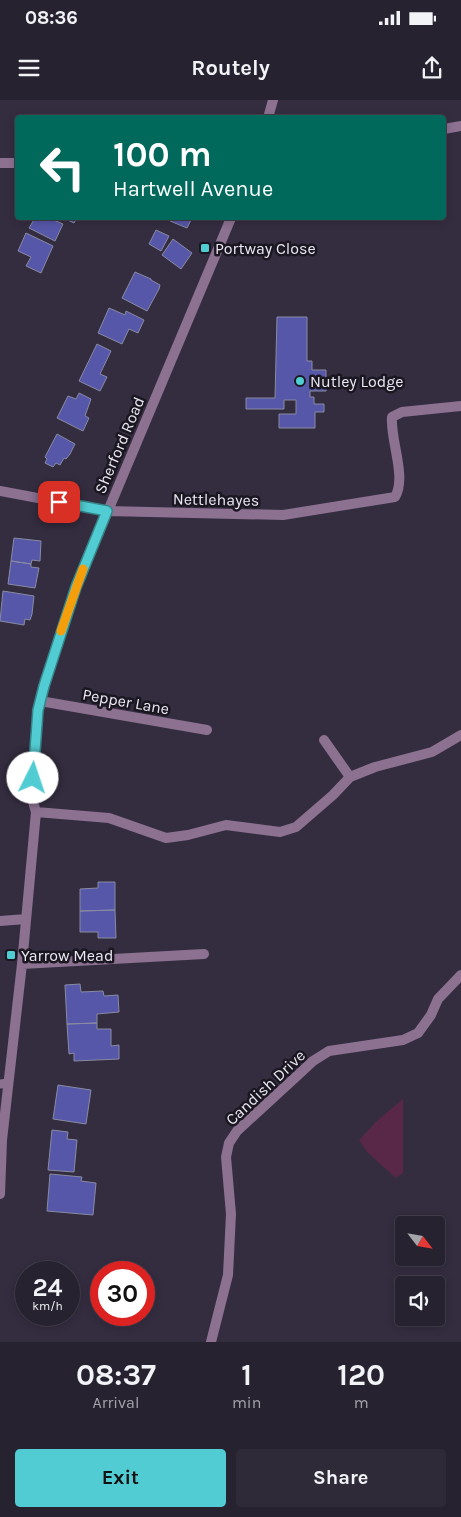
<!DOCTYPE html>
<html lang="en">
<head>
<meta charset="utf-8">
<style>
  :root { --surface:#272230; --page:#2f2a38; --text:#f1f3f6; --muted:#a4a4ab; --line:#433f4c; --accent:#51ccd2 }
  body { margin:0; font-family:Karla,sans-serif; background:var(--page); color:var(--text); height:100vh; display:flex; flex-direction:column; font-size:19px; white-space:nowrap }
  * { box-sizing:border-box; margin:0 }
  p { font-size:16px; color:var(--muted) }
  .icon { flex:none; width:28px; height:28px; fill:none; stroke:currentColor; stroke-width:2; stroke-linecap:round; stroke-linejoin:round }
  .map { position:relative; height:1242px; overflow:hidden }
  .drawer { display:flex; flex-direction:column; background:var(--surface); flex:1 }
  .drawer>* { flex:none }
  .top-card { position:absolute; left:15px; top:15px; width:431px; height:105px; border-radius:5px; box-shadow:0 2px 8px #0003,0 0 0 1px var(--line); background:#00695c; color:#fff; overflow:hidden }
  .needle { width:32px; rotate:121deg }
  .tools { position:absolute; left:395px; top:1116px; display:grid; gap:10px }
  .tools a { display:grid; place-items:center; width:50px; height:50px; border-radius:5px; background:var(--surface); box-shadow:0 2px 8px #0003,0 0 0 1px var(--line); font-size:25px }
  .speed { position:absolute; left:15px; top:1161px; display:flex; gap:10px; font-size:25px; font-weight:700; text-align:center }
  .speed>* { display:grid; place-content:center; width:65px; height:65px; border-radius:50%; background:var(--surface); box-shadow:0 2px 8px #0003,0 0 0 1px var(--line); line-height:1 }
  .speed small { font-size:12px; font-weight:400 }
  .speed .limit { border:8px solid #d22; background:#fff; color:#111 }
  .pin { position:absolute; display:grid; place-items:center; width:42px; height:42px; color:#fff; margin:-21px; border-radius:10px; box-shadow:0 2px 8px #0006 }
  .me { position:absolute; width:55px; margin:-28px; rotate:4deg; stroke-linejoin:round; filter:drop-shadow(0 0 4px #0008) }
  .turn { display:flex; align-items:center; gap:18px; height:105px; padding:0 15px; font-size:22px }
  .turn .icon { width:65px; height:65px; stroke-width:2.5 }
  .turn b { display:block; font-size:35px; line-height:42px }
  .eta { display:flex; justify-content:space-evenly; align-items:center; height:85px; text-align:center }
  .eta b { font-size:30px; font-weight:700; line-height:35px }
  .primary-button { display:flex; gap:10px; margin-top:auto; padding:10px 15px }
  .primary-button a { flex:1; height:58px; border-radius:5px; background:var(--accent); color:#111; font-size:20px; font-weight:700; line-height:58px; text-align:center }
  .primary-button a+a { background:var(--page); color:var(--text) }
  .status { display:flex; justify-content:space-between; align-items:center; height:35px; padding:0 25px; background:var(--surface); direction:ltr }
  .status svg { height:14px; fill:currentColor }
  header { display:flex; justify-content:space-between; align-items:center; height:65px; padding:0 15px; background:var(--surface); font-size:22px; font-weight:700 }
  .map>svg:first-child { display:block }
  .green { fill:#592848 }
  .building { fill:#5757a9; stroke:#888ba2 }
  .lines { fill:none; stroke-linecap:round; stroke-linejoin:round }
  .service { stroke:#8c7191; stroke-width:9 }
  .minor { stroke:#8c7191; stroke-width:10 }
  .route-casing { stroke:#358588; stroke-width:12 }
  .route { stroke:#51ccd2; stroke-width:9 }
  .slow { stroke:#f59e0b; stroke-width:9 }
  .poi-dot { fill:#51ccd2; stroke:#1a1720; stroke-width:2 }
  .labels { text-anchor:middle; stroke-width:5; stroke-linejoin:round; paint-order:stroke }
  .poi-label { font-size:16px; fill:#ebe7f4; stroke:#1a1720; text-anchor:start }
  .street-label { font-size:16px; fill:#ebe7f4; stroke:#1a1720 }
</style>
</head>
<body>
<div class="status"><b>08:36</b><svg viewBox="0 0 49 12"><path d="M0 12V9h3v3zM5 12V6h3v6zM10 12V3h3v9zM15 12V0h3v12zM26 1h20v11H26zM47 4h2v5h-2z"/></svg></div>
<header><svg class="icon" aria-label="menu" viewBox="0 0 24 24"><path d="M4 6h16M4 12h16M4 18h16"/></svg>Routely<svg class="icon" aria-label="share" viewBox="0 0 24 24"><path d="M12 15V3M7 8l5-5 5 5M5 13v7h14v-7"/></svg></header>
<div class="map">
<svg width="461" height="1242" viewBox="0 0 461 1242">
  <rect width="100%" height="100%" fill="#342d40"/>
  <!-- green -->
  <path class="green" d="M403,999V1073L396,1078L368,1053L359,1040L378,1020Z"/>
  <!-- building -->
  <path class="building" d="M35,118H49L63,124L55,141L29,128Z
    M63,118H77L74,123Z
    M171,118H192L187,128L170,121Z
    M156,130L169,136L161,151L149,144Z
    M26,133L53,146L41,173L26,166L31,157L18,151Z
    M173,139L192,153L181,169L162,155Z
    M135,172L151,179V180L160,185L159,189L147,211L122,198Z
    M109,208L125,215L126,211L144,220L138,233L129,229L122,244L98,233Z
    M277,217H307V261H312V270H326V291H310V297H314V304H324V312H315V328H279V314H296V300H284V309H246V298H275Z
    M97,244L111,251L100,274L107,277L100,291L79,281Z
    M79,293L91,299L85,316L89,318L83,331L57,318L68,296L76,299Z
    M57,334L75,344L70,354L66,359L64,358L60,365L56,363L53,367L45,363L47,359L45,357Z
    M14,438L41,441L40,461L32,460L31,464L11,461Z
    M11,461L31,464V467L39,468L35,488L8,484Z
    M3,491L34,496L32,514L30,520L25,519L24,525L0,521Z
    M98,782H115V810L80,811V789L98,788Z
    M115,810L116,838H98V832H80V811Z
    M80,884L81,892L103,891L104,896L118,895L119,912L97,914V923L67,924L65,885Z
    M97,923V929H111V946L119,945V959L74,961V953L69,954L67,924Z
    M58,985L91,990L86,1024L53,1019Z
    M52,1030L68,1032L67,1039L77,1040L74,1072L48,1070Z
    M50,1074L82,1077L81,1081L96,1083L93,1115L47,1111Z"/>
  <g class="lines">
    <!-- service -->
    <path class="service" d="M0,984L8,983"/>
    <!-- minor -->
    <path class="minor" d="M268,18L273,0
      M444,29L461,26
      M0,63H18
      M0,391L107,411L283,415L395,397C407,377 390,340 392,317L402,312L461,306
      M40,601L207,630
      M324,640L350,677
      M36,712L109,718L166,738L188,735L226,725L280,732L296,727L333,695L350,677L375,667L432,652L461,635
      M0,821L26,819
      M22,864L204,854
      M0,1094L2,1040L22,864L36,712L31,695L38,610L53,557L76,487L231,118
      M211,1242L228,1175L231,1114L226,1057L229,1043L237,1031L299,974L313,961L329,951L403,940L418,933L431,915L438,899L461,875"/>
  </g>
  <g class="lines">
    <defs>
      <path id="route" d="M33,678L38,610L44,586L76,487L107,411L59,402"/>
    </defs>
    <!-- route casing -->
    <use href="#route" class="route-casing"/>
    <!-- route -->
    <use href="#route" class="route"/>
    <!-- slow -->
    <path class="slow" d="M61,531L83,469"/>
  </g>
  <!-- markers -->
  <g class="poi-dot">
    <rect x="200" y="143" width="10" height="10" rx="2.5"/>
    <circle cx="300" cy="281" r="5"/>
    <rect x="6" y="850" width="10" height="10" rx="2.5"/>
  </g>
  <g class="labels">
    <!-- poi labels -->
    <g class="poi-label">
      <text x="215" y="154">Portway Close</text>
      <text x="310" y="287">Nutley Lodge</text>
      <text x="21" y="861">Yarrow Mead</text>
    </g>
    <!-- street labels -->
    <g class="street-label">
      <text transform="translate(119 345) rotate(-67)" y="6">Sherford Road</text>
      <text transform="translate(216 399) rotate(1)" y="6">Nettlehayes</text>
      <text transform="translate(126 601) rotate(10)" y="6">Pepper Lane</text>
      <text transform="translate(265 987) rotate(-43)" y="6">Candish Drive</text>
    </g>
  </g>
</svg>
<div class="tools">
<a><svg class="needle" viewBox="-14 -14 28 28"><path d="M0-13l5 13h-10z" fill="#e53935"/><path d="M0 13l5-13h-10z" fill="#a4a4ab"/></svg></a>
<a><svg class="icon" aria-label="sound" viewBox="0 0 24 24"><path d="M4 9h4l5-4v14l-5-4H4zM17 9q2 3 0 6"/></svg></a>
</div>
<div class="speed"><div>24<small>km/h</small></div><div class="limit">30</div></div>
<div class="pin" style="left:59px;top:402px;background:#d93025"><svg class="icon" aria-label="arrive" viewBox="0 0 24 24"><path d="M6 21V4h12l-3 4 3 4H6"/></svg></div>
<svg class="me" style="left:33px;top:678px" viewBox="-20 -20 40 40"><circle r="19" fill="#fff"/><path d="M0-13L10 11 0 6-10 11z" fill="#51ccd2"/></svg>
<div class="top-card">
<div class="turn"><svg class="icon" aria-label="left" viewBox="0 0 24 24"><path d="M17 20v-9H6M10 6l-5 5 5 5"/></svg><div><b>100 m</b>Hartwell Avenue</div></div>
</div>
</div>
<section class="drawer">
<div class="eta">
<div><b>08:37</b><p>Arrival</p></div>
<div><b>1</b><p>min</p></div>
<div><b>120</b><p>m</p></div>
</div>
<div class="primary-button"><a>Exit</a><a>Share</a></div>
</section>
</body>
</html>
